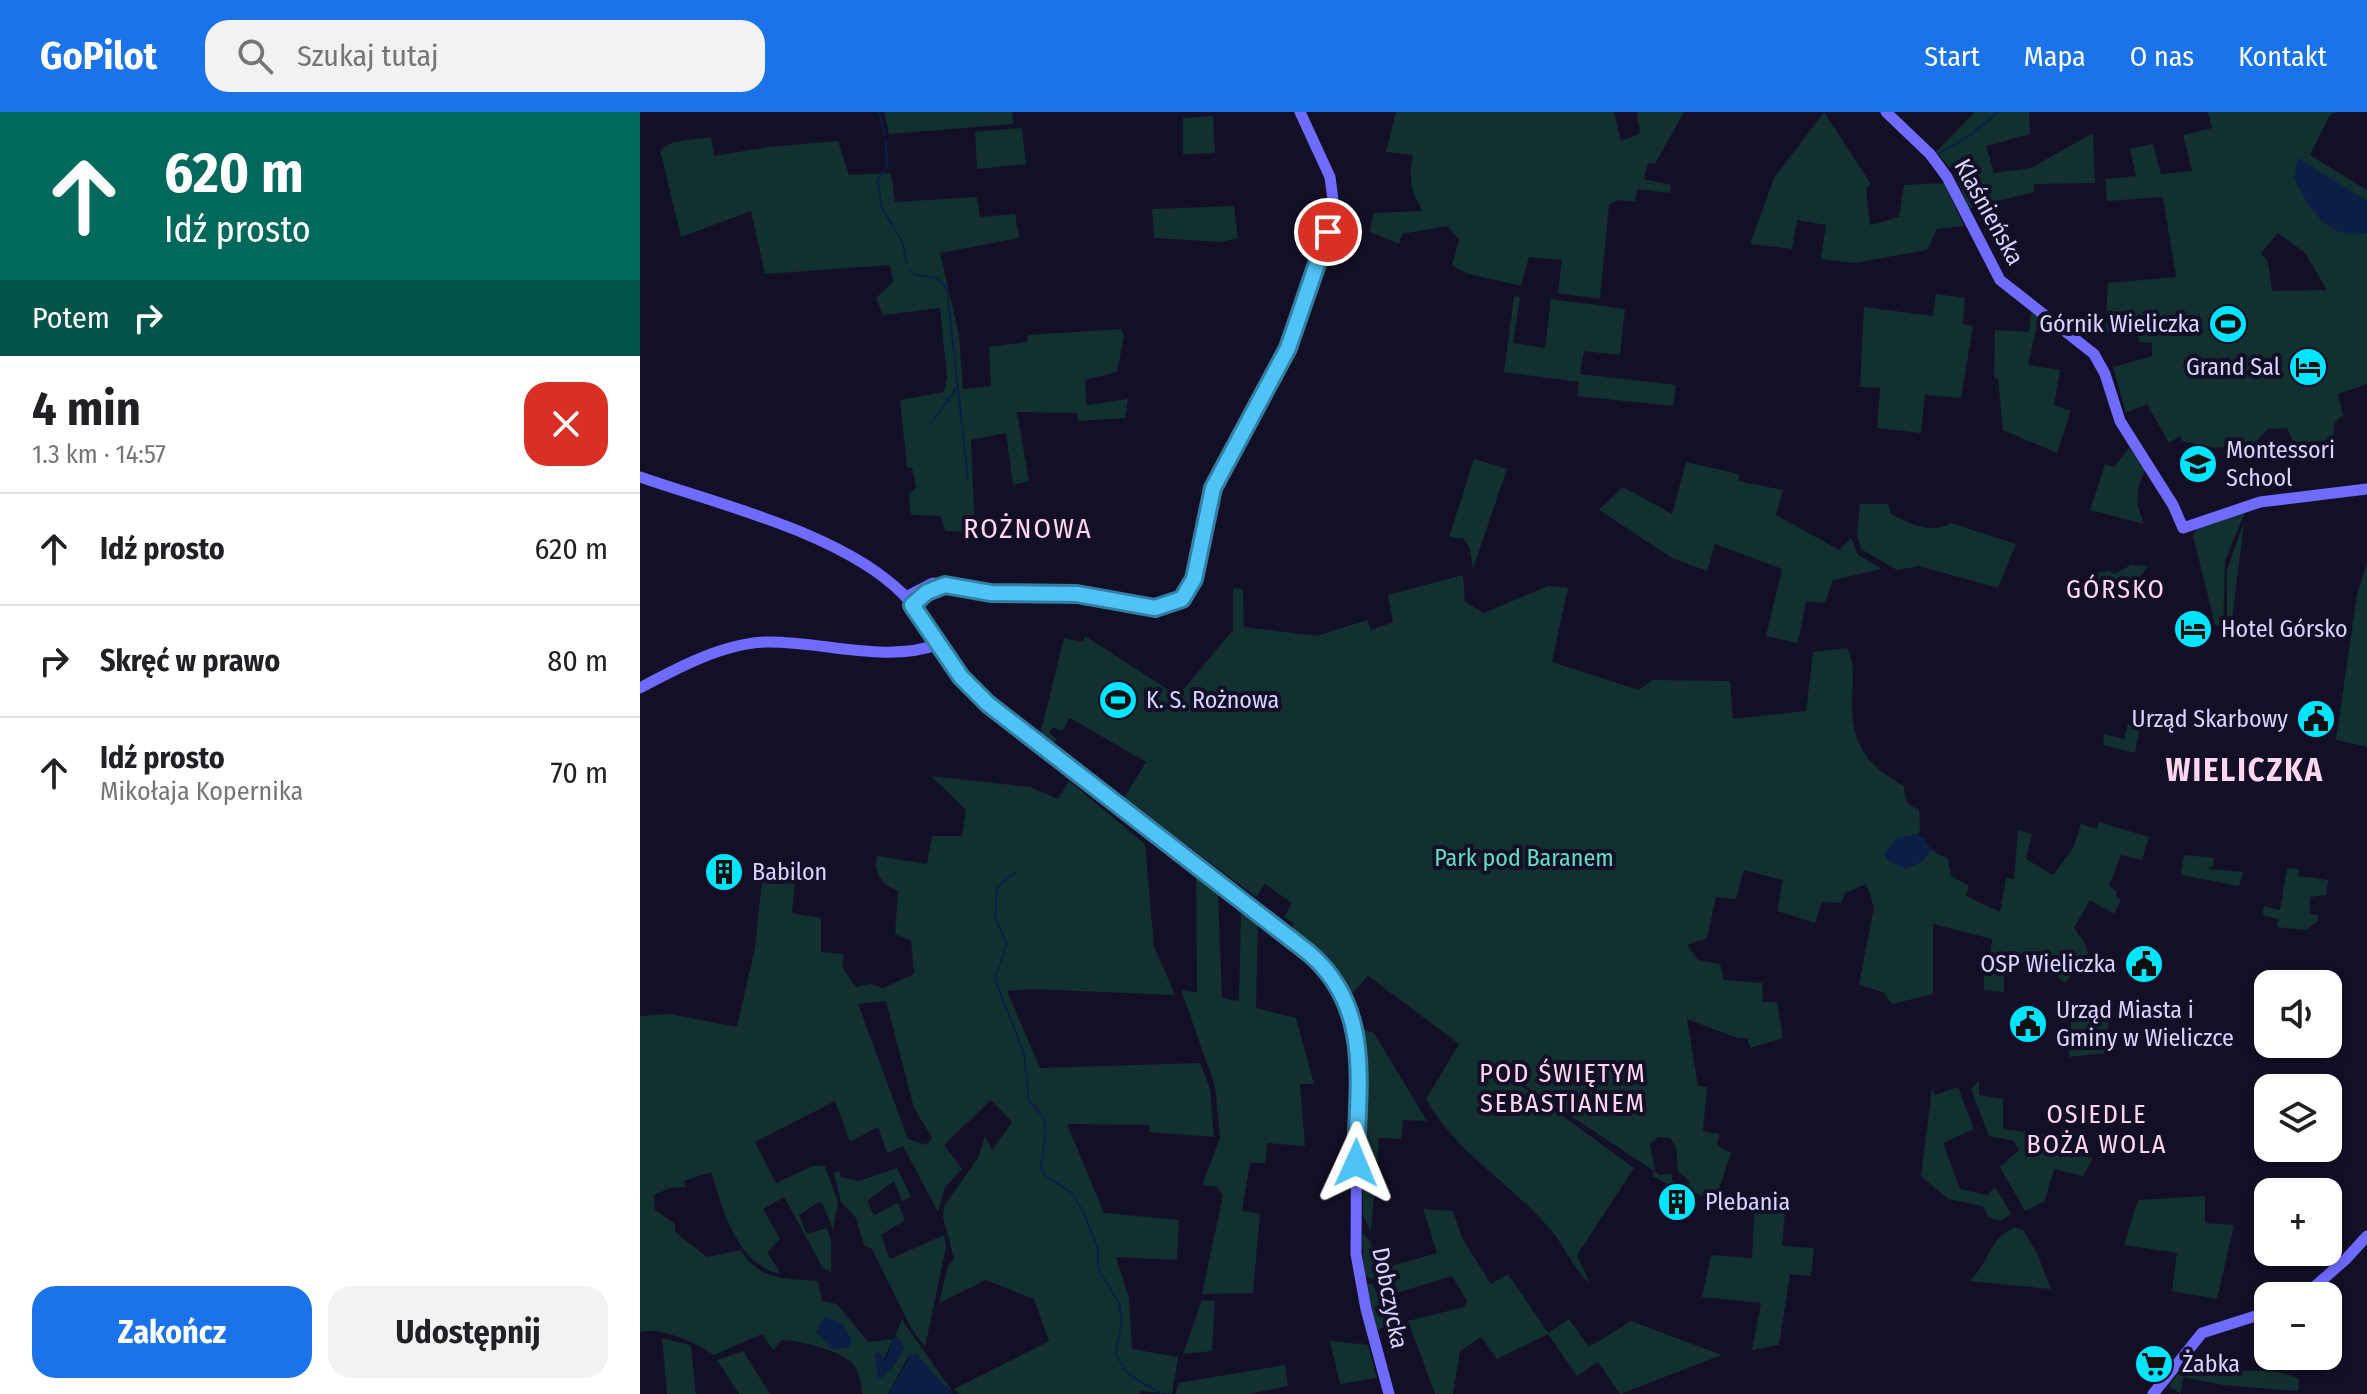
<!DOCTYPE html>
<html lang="pl">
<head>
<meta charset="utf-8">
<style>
  :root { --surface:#fff; --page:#f2f2f2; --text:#202124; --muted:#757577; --line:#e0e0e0; --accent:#1a73e8 }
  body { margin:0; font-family:"Fira Sans Condensed",sans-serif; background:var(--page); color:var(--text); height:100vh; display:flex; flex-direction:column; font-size:30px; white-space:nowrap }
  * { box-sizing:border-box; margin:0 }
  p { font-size:26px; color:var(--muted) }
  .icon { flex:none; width:44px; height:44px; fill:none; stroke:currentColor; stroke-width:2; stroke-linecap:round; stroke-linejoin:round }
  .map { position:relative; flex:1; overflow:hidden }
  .sheet { display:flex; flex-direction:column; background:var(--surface); width:640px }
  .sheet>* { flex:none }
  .hud { background:#00695c; color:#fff; overflow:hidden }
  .buttons { position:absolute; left:1614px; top:858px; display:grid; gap:16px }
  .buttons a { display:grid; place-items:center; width:88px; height:88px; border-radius:16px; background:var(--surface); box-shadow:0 4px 12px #0003; font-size:40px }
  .pin { position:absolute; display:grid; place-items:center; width:68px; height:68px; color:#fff; margin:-34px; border:4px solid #fff; border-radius:50%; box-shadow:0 2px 8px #0007 }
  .me { position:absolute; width:88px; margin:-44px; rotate:1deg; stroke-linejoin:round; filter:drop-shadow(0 0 6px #0008) }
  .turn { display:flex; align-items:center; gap:28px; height:168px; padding:0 32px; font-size:36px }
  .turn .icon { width:104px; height:104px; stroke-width:2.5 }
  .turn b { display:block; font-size:56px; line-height:68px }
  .then { display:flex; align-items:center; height:76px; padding:0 32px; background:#0003; gap:16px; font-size:30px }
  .round { display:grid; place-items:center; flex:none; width:84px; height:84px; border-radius:24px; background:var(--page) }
  .overview { display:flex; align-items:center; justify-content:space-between; height:136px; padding:0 32px }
  h1 { font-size:48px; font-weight:700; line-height:60px }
  .action { display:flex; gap:16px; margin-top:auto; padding:16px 32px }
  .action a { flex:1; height:92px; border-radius:24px; background:var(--accent); color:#fff; font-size:32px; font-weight:700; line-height:92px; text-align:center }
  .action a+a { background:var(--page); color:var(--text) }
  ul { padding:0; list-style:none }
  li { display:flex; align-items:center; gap:24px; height:112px; padding:0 32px; border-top:2px solid var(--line) }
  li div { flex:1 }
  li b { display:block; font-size:30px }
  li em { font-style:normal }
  header { display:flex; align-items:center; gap:48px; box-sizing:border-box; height:112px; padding:0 40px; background:var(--accent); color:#fff }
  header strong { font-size:38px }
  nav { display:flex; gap:44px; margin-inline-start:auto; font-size:28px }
  .search { width:560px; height:72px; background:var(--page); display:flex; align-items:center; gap:20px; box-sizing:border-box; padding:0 28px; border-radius:24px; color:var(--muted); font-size:30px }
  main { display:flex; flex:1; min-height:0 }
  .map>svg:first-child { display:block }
  .green { fill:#12302f; fill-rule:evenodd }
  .water { fill:#0a1f44 }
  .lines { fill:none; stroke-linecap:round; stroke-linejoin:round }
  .stream { stroke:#0a1f44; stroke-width:2 }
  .secondary { stroke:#6f6bff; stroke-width:11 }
  .route-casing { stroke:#337fa1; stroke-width:20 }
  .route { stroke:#4fc3f7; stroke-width:14 }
  .labels { text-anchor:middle; stroke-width:8; stroke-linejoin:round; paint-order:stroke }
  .street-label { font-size:24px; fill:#d9d4ff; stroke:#130f26 }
  .poi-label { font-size:24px; fill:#d9d4ff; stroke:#130f26; text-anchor:start }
  .park-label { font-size:24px; fill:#5fe0c0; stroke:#130f26 }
  .neighbourhood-label { font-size:26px; letter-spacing:2px; fill:#ffd6f0; stroke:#130f26 }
  .quarter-label { font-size:28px; letter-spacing:2px; fill:#ffd6f0; stroke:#130f26 }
  .district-label { font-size:32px; font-weight:bold; letter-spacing:2px; fill:#ffd6f0; stroke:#130f26 }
</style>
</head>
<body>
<header>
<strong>GoPilot</strong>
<div class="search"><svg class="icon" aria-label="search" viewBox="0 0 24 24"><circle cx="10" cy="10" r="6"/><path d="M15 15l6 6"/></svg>Szukaj tutaj</div>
<nav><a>Start</a><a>Mapa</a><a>O nas</a><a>Kontakt</a></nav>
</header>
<main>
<section class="sheet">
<div class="hud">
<div class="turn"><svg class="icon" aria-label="ahead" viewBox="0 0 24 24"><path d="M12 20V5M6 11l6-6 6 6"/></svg><div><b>620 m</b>Idź prosto</div></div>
<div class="then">Potem<svg class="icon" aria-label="right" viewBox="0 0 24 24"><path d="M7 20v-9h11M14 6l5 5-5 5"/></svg></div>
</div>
<div class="overview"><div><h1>4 min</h1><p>1.3 km · 14:57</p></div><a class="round" style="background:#d93025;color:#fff"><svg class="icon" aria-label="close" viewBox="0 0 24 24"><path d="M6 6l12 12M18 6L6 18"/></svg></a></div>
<ul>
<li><svg class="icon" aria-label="ahead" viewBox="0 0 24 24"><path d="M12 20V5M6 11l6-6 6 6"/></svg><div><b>Idź prosto</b></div><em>620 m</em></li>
<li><svg class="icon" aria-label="right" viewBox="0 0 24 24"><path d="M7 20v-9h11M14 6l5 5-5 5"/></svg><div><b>Skręć w prawo</b></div><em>80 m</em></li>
<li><svg class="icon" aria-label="ahead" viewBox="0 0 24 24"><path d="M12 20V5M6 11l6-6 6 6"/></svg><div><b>Idź prosto</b><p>Mikołaja Kopernika</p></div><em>70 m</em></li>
</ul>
<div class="action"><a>Zakończ</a><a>Udostępnij</a></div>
</section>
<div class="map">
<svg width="1727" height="1282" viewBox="0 0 1727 1282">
  <rect width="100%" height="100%" fill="#130f26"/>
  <!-- green -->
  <path class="green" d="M244,0H372L373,12L249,22Z
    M756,0H974L981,29L1000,22L997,0H1044L1015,52L1008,51L1004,67L1031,73L1030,81L997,77L995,90L977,88L969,93L960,187L918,181L922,148L889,145L881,174L829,162L812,154L819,127L807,114L762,122L759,132L730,120L733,101L783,99C771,80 768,65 773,43L746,40Z
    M1184,0L1231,72L1226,76L1230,113L1259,105L1264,73L1304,71L1324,114L1297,117L1287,138L1214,151L1181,147L1186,113L1157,108L1152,137L1110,132L1134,66Z
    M1335,0H1389L1390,22L1346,34L1354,61L1391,56L1453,21L1455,71L1394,72V80L1329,96L1314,60L1296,40Z
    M1568,0H1698L1690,3L1670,43L1727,78V272L1698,282L1703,303L1695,310L1693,327L1655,334L1647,316L1628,317L1614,332L1575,336L1542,329L1540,324L1529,331L1507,292L1486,301L1473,255L1512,244V231L1499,230L1496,217L1465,222L1468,171L1536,165L1523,85L1467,89L1465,67L1496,64L1490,37L1513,32L1521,62L1552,59L1543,23L1572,16ZM1638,121L1665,141L1687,178L1632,179L1628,150L1621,141Z
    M573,4L575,41L543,42V6Z
    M382,16L386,52L337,57L335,20Z
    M71,25L74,44L128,35L198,29L209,63L251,61L255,90L337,85L340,105L375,102L379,126L300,141L319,223L323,277L351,274L349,235L387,230L388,223L481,217L484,224L477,260L445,268L447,293L488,287L485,306L438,309L437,301L377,300L389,369L373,373L366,321L331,328L335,420L305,419L301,404L271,403L269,382L276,376L272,356L267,355L260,288L304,280L307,265L300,196L243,203L236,186L253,170L250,153L125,162L111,99L41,125L20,38L33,30Z
    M594,94L598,126L582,130L514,126L512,97Z
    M1296,182L1325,186L1323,212L1333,214L1321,286L1285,283L1281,321L1237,316L1240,276L1220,275L1224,195L1293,204Z
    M874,184L880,185L873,231L905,236L911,187L985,197L980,243L944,239L940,262L1036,273L1033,294L937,284L939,270L864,260Z
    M1391,200L1399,204L1388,253L1420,258L1414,293L1431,299L1417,341L1363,318L1358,268L1354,265L1355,218L1389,220Z
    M1489,336L1506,357C1495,377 1495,391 1504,412L1450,398L1465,352L1474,355Z
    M834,347L867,357L833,457L830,437L823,426L809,425Z
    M1046,350L1099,362L1098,369L1143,378L1136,403L1199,438L1211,426L1218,443L1242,457L1193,468L1185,491L1166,489L1158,531L1126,524L1142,457L1075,432L1067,459L1032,446L959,398L983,375L1032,402Z
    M1220,392H1248L1251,402C1269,411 1291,423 1311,411L1376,432L1358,476L1279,454L1257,458L1221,437L1217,423Z
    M1605,400L1585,449L1583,516L1575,512L1553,424L1558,416Z
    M1604,410L1591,517H1587V457Z
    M1727,451V635L1696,628L1717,482Z
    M1491,453L1508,454L1484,487L1448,485L1452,461L1469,459L1474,462Z
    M823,463L825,490L844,501L908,474L928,476L912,550L999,578L1013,568L1090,569L1093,607L1166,599L1173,540L1207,536C1215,553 1213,566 1212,584C1210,630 1225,653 1264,674C1265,686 1266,694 1279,697L1280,720L1277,722L1285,727L1291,738L1308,747L1311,764L1329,774L1326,784L1360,800L1366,766L1374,767L1378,718L1392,722L1386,747L1413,763L1433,736L1441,712L1457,717L1459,710L1509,725L1502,748L1481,743L1469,774L1477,779L1476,784L1481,787L1474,802L1450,788L1434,816L1446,833L1448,844L1425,871L1415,862L1396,863L1394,842L1364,844V880L1344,878V847L1350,845L1352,827L1293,812V882L1252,892L1243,880L1219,873L1234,795L1226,772L1205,781L1201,791L1182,790L1175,811L1137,799L1143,768L1104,758L1096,787L1076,785L1067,826L1047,833L1058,848L1080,852L1084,868L1122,871L1123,890H1137L1143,926L1110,936L1107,926H1097L1047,907L1058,974L1067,975L1063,1019L1079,1022L1077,1033L1091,1041L1075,1089L1045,1077L1050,1070L1038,1059L1036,1035L1030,1026L1018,1025L1010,1032L1015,1059L1019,1063L1032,1062V1068L1041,1075L1039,1078L1012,1064L1014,1059L846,948L994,1056L937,1143L950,1172C934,1157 927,1139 914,1122C875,1073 817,1043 786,987L819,932L728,864L710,884C699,855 677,841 652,823L653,811L644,805L652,791L625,772L616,785L484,686L506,650L430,606L422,619L413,615L409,621L417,627L413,633L400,623L424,526L443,530L445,524L538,584L593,518V476L603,477L604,515L677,524L727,508L731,518L753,510L748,483Z
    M1488,612L1500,615L1495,641L1463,633L1464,622L1484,627Z
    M291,664L390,675L418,687L429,669L505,732L514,834L535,883L391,877L367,879L400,956L560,951L570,977L574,1025L509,1020V1013L427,1012L464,1101L539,1108L537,1148L476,1145L489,1186L492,1237L538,1245L532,1282L501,1279L500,1282H319L314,1277L409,1229L394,1187L346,1168L299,1191L308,1154L314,1147L303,1105L304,1094L338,1046L345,1024L352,1038L372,1010L351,988L304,1033L322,1057L305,1075L298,1100L263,1034L247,1041L238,1015L210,1030L195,989L115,1030L136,1071L173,1054H185L198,1090L193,1118L182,1091L179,1090L159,1103L167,1122L187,1116L191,1128V1160L183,1156L144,1085L123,1097L140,1127L127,1140L141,1162C97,1153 83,1098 71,1060L44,1069L45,1075L30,1076L14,1083L15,1098L35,1112V1120L67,1145L101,1138C118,1168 146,1167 178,1169L182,1189L197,1192L228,1230L253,1227L243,1249L242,1265L254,1254L264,1235L255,1223L262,1208L314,1282L292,1263L277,1242L268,1245L248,1282H222C221,1272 220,1260 213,1252C202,1239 159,1228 142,1228L133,1238L122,1222L74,1243C56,1231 22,1215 0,1220V904L30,902L97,915L115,836L123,757L156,763L152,801L181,806V840L204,842L202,855L216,875L231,872L243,876L274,862L271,829L255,822L258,779C242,773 233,762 237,744L287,752L292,724H322L326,698ZM246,889L274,996L292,1026L286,1033L268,1027L218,892Z
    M1544,743L1574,746L1573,754L1568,757L1603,760L1599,774L1541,763Z
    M1647,756L1659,757L1658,764L1688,768L1686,783L1670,785V802L1678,803V809L1666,818L1637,815L1638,807L1622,803L1624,794L1640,798Z
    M556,763L578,781L582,886L599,889L601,799L618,811L616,896L656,906L674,972H660L665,1034L627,1031L625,1051H610L602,1099L620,1102L613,1181L562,1182L583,1083L577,1075L562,1073L580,1026L575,974L541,878L557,880Z
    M1469,898L1467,941L1429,945L1432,899Z
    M722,917L734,921L787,1009L763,1008L761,1027L739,1026L731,1119L723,1104Z
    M1339,968V983L1363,987V1017L1416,1024V1039L1453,1046L1443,1064L1414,1057L1405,1089L1385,1099L1360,1055L1379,1038L1374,1029L1349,1024L1331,977Z
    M1318,975L1334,1017L1303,1031L1320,1077L1347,1083L1355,1075L1371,1102L1360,1109L1348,1105L1343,1094L1308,1087L1281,1064L1292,977L1295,983Z
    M257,1056L271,1085L262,1089L254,1069L227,1089L234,1103L258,1091L265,1108L241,1123L250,1147L304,1123L306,1135L285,1235L271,1216L232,1137L224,1133L216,1106L201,1090L194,1061L199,1059L201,1065L219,1069Z
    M1565,1084V1111L1594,1113L1577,1187L1532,1179L1537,1141L1484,1133L1498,1088Z
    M1084,1089L1146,1090L1142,1134L1174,1136L1171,1164L1150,1162L1139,1233L1112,1238L1121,1191L1062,1185L1071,1143L1112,1146L1114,1102L1081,1099Z
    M783,1097L813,1099L823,1128L851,1172L868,1162L908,1221L929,1207L949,1235L991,1209L1082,1243L980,1282L958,1250L937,1264L908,1222L857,1247L841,1225L820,1239L813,1282H795L768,1209L824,1195L827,1189L812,1164L750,1183L742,1179L737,1168L724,1164L722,1120L731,1130L734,1159L797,1141Z
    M1374,1115L1383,1118L1397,1141L1411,1177L1329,1169C1351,1150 1346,1130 1374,1115Z
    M724,1172H732L739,1185L751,1189L758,1212L736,1218Z
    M562,1188L575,1189L572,1239L543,1242Z
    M22,1226L51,1233L56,1282H27Z
    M690,1229L728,1233L737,1266L700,1272Z
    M103,1239L130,1282H99L77,1248Z
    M1554,1239C1591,1273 1622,1248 1659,1267L1658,1279L1583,1273L1543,1265L1541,1282L1529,1274Z
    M645,1253L648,1274L610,1282H536L538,1271Z"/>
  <!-- water -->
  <path class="water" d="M1658,46L1727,89V121C1689,130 1669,97 1654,66Z
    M1276,722L1285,727L1291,738L1282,750L1265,757L1247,748L1245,741L1257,726Z
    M185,1204L204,1213L212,1229L208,1236L192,1237L176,1220Z
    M255,1223L264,1235C259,1247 250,1261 238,1267L235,1241H240L245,1249Z
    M272,1242L277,1243L312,1282H248Z"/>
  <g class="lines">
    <!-- stream -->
    <path class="stream" d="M239,0L245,22
      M246,28L247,55L237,68L242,96L262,129L267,151
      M1300,41L1331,23L1358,0
      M270,158L273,162L297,166L307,177L328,367
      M292,310L317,275
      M376,760L357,775L355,806L367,832L355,868L384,941L389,988L403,1005L406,1017L401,1056L403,1062L432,1081L444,1101L458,1137V1157L479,1191L482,1210L476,1238L478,1246L488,1262L522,1282"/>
    <!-- secondary -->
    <path class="secondary" d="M1246,0L1290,42L1307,65L1360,168L1454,242L1465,262L1480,309L1533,393L1543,416L1620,390L1727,377
      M0,365C80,393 202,421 263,482C296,516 314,561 349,594L669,841C694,863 711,888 717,922L716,1142L726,1197L749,1282
      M266,485L293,471L351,481L437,482L515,496L531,493L546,483L554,467L573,376L648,236L688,120L693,88L690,65L660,0
      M272,493L297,475
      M0,576C37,556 84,531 127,530C182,529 246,552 299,532
      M1664,1184L1706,1147L1727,1124
      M1513,1282L1562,1221L1628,1200"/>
  </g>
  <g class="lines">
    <defs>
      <path id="route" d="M688,120L648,236L573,376L554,467L542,487L515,496L437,482L351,481L305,473L287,480L272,493L321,565L348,592L669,841C734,897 717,974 716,1051"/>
    </defs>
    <!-- route casing -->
    <use href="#route" class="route-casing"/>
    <!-- route -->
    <use href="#route" class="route"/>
  </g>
  <!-- icons -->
  <defs>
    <symbol id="stadium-disc" viewBox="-11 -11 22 22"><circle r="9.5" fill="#00e5ff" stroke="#130f26"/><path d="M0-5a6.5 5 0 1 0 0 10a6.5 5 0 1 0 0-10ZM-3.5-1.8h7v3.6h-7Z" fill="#111"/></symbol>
    <symbol id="hotel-disc" viewBox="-11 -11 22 22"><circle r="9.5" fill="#00e5ff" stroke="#130f26"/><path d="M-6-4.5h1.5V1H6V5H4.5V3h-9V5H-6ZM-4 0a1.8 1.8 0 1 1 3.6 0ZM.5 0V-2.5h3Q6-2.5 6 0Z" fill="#111"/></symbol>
    <symbol id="school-disc" viewBox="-11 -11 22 22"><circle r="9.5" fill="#00e5ff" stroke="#130f26"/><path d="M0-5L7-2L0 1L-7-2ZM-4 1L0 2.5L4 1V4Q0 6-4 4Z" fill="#111"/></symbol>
    <symbol id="civic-disc" viewBox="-11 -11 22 22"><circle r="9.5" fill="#00e5ff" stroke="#130f26"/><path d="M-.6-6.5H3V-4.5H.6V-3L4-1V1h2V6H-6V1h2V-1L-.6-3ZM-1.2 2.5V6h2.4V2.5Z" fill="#111"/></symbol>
    <symbol id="building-disc" viewBox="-11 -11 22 22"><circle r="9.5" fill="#00e5ff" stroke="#130f26"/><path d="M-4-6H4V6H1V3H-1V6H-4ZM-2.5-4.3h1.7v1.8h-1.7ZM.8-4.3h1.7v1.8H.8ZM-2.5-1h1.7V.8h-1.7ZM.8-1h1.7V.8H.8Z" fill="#111"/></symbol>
    <symbol id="supermarket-disc" viewBox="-11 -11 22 22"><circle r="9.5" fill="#00e5ff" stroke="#130f26"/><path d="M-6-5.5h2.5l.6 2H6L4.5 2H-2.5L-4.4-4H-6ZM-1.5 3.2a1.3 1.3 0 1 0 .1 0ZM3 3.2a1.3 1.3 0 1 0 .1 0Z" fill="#111"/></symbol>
  </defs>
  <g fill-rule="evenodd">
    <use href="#stadium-disc" x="1566" y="190" width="44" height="44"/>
    <use href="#hotel-disc" x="1646" y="233" width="44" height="44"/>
    <use href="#school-disc" x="1536" y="330" width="44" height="44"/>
    <use href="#hotel-disc" x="1531" y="495" width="44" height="44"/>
    <use href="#stadium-disc" x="456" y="566" width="44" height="44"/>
    <use href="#civic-disc" x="1654" y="585" width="44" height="44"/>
    <use href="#building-disc" x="62" y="738" width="44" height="44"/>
    <use href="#civic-disc" x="1482" y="830" width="44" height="44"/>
    <use href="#civic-disc" x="1366" y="890" width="44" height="44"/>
    <use href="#building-disc" x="1015" y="1068" width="44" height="44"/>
    <use href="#supermarket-disc" x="1492" y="1230" width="44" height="44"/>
  </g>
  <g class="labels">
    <!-- street labels -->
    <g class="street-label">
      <text transform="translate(1349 100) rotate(61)" y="8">Klaśnieńska</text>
      <text transform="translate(750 1186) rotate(79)" y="8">Dobczycka</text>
    </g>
    <!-- poi labels -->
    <g class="poi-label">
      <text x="1560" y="220" text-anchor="end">Górnik Wieliczka</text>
      <text x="1640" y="263" text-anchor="end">Grand Sal</text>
      <text x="1586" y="346">Montessori<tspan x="1586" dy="28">School</tspan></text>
      <text x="1581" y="525">Hotel Górsko</text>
      <text x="506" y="596">K. S. Rożnowa</text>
      <text x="1648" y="615" text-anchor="end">Urząd Skarbowy</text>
      <text x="112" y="768">Babilon</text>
      <text x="1476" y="860" text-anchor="end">OSP Wieliczka</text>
      <text x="1416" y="906">Urząd Miasta i<tspan x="1416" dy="28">Gminy w Wieliczce</tspan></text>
      <text x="1065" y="1098">Plebania</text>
      <text x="1542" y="1260">Żabka</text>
    </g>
    <!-- park labels -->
    <g class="park-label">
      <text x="884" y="754">Park pod Baranem</text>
    </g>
    <!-- neighbourhood labels -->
    <g class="neighbourhood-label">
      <text x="1476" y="486">GÓRSKO</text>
      <text x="923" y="970">POD ŚWIĘTYM<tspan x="923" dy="30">SEBASTIANEM</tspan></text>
      <text x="1457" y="1011">OSIEDLE<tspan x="1457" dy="30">BOŻA WOLA</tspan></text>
    </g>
    <!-- quarter labels -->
    <g class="quarter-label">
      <text x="388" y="426">ROŻNOWA</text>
    </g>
    <!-- district labels -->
    <g class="district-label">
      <text x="1605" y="669">WIELICZKA</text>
    </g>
  </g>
</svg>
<div class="buttons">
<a><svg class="icon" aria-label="sound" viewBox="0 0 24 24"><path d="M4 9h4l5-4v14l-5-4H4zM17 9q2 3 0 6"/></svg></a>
<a><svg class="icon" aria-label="layers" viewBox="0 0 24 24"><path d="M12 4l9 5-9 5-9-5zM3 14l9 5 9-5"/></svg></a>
<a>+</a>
<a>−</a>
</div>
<div class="pin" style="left:688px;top:120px;background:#d93025"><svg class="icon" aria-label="arrive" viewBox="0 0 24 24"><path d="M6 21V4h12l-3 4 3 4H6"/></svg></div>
<svg class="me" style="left:716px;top:1051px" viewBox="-20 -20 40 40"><path d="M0-17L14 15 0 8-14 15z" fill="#4fc3f7" stroke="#fff" stroke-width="4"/></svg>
</div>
</main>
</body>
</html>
